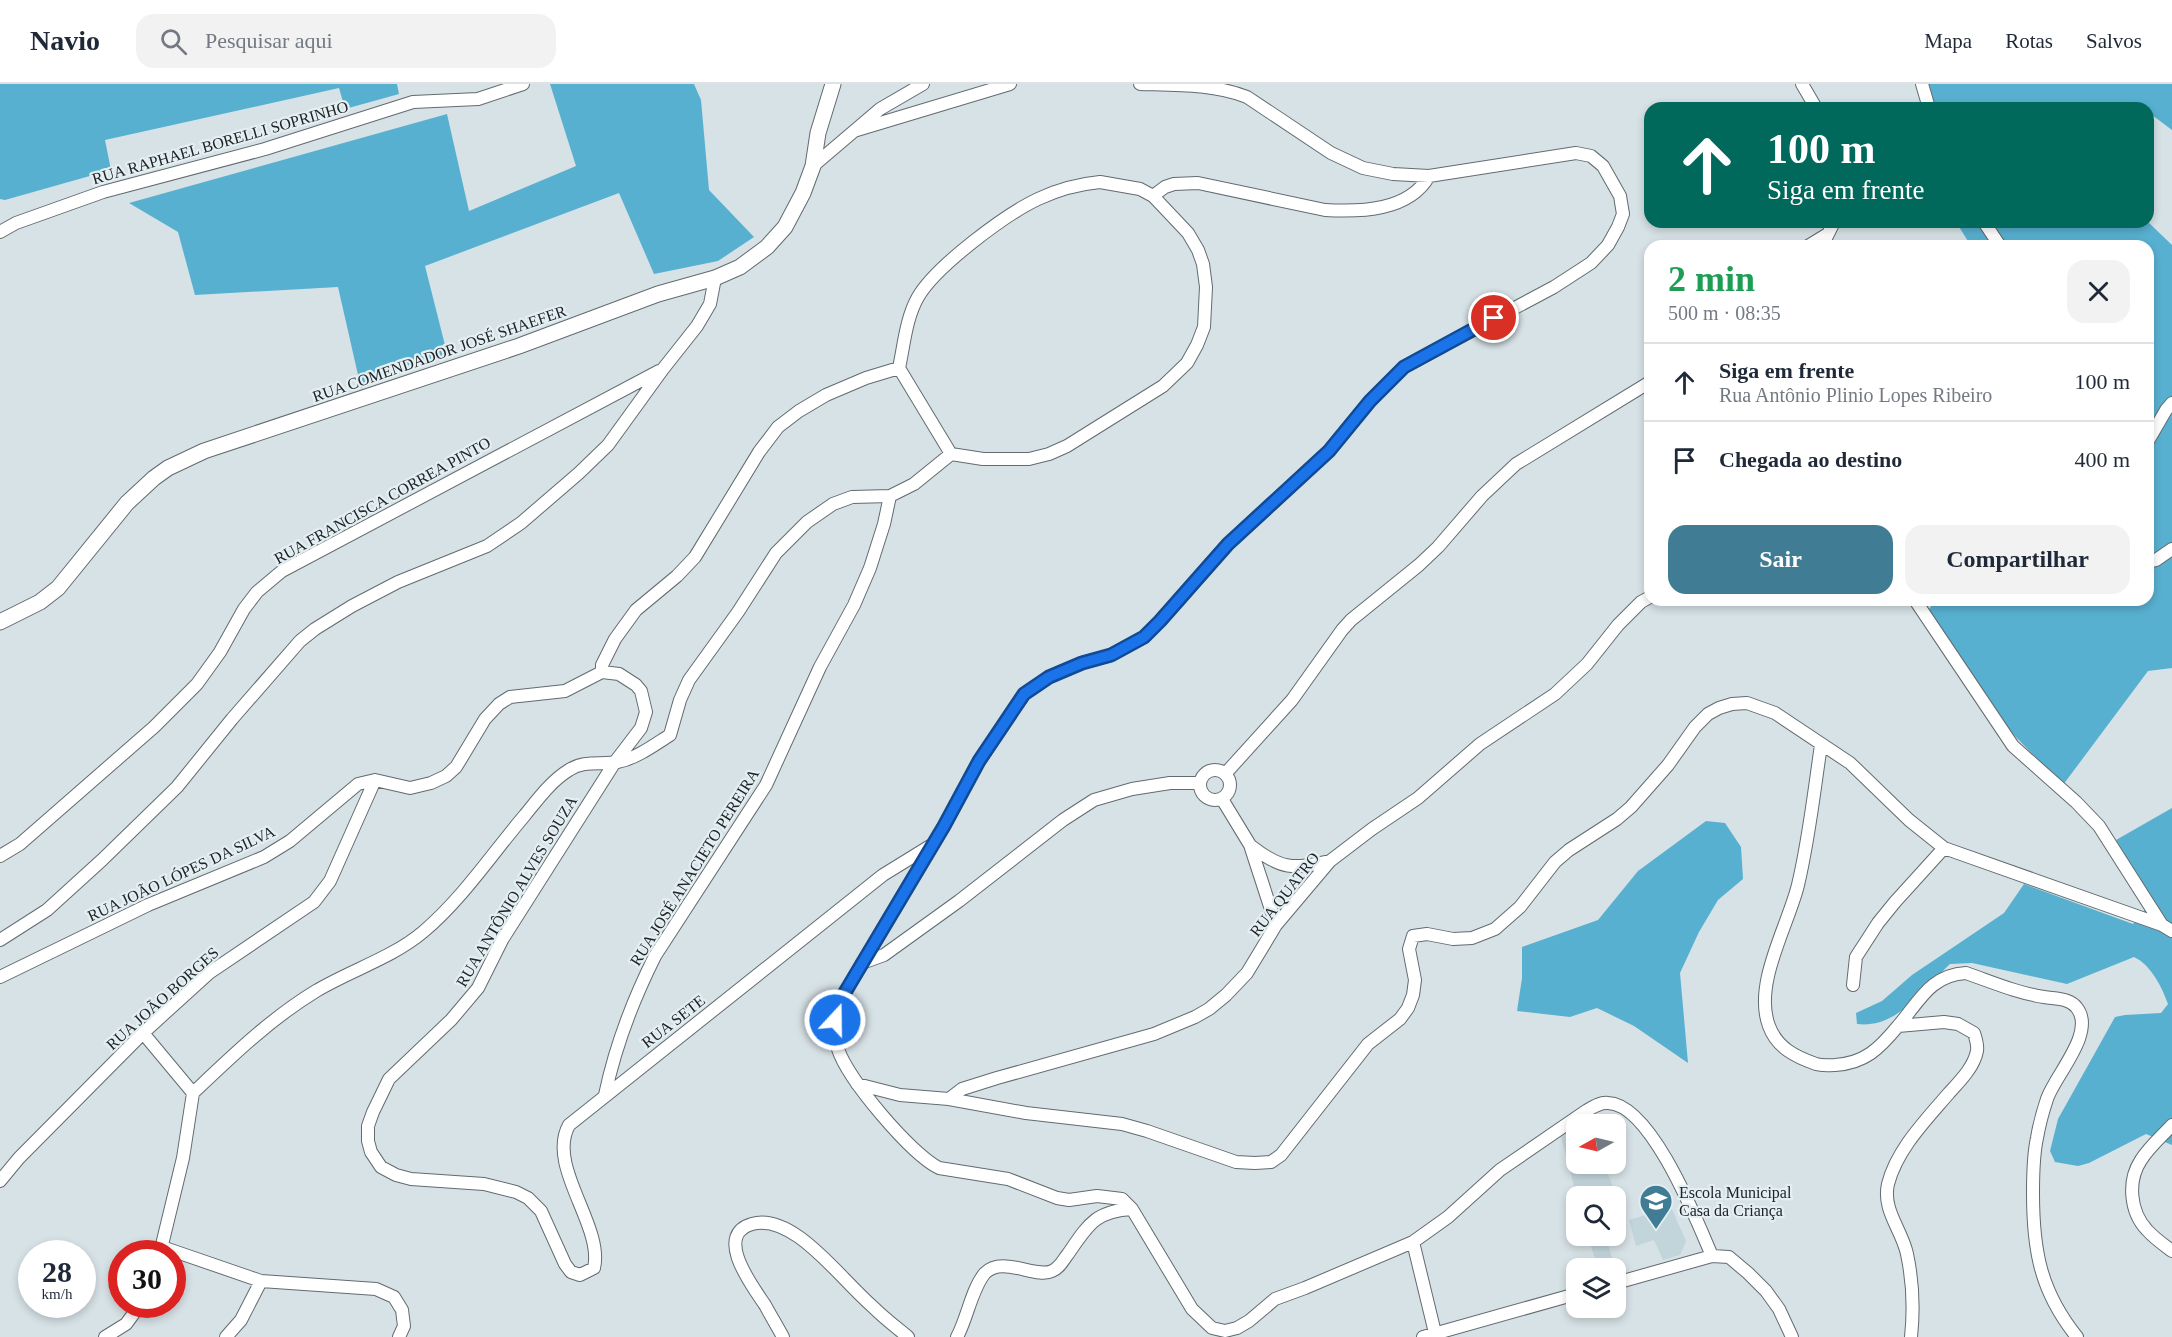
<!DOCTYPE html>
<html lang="pt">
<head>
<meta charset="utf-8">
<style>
  :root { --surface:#fff; --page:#f2f2f3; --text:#1f2937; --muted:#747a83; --line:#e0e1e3; --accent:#407d94 }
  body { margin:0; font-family:"Times New Roman",serif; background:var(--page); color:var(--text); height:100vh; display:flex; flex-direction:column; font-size:22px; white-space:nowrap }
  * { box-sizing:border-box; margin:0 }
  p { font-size:20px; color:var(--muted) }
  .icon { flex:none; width:33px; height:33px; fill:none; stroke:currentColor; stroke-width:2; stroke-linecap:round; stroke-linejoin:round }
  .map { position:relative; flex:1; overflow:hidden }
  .drawer { position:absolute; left:1644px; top:156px; width:510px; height:366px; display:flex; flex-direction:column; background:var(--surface); border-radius:18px; box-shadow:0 3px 9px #0003 }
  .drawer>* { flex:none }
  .guide { position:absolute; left:1644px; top:18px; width:510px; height:126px; border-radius:18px; box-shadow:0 3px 9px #0003; background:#00695c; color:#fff; overflow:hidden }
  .needle { width:39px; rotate:262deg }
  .tools { position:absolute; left:1566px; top:1030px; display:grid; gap:12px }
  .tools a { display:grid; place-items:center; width:60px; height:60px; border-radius:12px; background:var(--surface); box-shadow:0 3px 9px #0003; font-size:30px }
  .speed { position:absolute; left:18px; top:1156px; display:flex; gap:12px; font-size:30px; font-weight:700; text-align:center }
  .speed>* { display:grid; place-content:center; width:78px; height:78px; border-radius:50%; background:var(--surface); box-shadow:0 3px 9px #0003; line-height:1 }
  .speed small { font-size:15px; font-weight:400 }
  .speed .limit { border:9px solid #d22; background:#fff; color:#111 }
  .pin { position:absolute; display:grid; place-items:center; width:51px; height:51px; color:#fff; margin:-26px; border:3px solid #fff; border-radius:50%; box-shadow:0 2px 6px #0007 }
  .me { position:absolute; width:66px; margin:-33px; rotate:21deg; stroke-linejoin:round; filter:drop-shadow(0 0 4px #0008) }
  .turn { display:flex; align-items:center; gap:21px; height:126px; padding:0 24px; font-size:27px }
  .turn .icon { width:78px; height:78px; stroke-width:2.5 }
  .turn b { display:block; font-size:42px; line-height:51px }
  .round { display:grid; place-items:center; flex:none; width:63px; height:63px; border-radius:18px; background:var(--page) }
  .headline { display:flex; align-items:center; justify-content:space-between; height:102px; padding:0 24px }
  h1 { font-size:36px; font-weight:600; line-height:45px; color:#1e9e55 }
  .cta { display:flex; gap:12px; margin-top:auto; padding:12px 24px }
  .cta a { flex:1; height:69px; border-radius:18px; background:var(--accent); color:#fff; font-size:24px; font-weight:600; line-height:69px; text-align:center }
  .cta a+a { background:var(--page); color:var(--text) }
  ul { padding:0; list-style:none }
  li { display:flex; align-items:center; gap:18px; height:78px; padding:0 24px; border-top:2px solid var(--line) }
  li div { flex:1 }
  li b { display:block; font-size:22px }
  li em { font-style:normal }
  header { display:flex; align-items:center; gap:36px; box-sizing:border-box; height:84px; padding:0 30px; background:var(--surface); border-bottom:2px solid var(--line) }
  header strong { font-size:28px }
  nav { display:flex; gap:33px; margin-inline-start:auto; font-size:21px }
  .search { width:420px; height:54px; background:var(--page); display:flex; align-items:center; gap:15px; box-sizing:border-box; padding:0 21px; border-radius:18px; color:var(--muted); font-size:22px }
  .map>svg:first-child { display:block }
  .built { fill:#c2d5db }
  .forest { fill:#58b0d0 }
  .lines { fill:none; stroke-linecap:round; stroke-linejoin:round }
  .minor-casing { stroke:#626b6f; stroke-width:14 }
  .tertiary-casing { stroke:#626b6f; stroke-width:17 }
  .minor { stroke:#fff; stroke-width:12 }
  .tertiary { stroke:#fff; stroke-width:15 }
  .route-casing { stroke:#114b97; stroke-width:15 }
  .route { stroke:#1a73e8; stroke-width:10 }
  .labels { text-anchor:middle; stroke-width:4.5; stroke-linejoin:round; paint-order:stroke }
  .street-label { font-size:16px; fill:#202425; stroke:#e4eff3 }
  .poi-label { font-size:16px; fill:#202425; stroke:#e4eff3; text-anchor:start }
</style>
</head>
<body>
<header>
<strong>Navio</strong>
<div class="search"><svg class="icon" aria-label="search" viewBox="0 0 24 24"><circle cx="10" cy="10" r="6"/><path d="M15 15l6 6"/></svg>Pesquisar aqui</div>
<nav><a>Mapa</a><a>Rotas</a><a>Salvos</a></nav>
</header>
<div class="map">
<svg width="2172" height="1253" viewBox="0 0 2172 1253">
  <rect width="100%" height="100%" fill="#d7e2e6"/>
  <!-- built -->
  <path class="built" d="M1585,1033L1589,1041H1576V1080H1604L1625,1133L1616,1138V1113H1577L1561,1053Z
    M1671,1123L1686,1157L1680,1171L1663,1176L1654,1156L1636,1162L1629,1136Z
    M1588,1152H1606L1615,1185H1598Z"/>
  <!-- forest -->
  <path class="forest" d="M0,0H397L399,10L345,25L339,4L105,56L111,86L5,116L0,115Z
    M550,0H694L701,16L709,106L754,153L718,177L654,190L619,109L425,182L448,273L395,284L361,304L338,203L195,211L178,148L129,119L447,30L469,127L576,82Z
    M1921,0H2172V46L2148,28V24H2142L2138,21L2136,24H1925Z
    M1956,138H2148L2172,161V584L2148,587L2063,701L2004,641L1928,527L1935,516H2148V162H1971Z
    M2172,724V1061L2146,1050L2089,1079L2078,1082L2055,1078L2050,1067L2058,1035L2115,933L2125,931L2161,929L2168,920C2162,903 2151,881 2134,873L2067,900L1972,879L1950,880C1924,905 1897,945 1857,940L1856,929L1882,917L1912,891L2004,829L2024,800L2133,840L2153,816L2116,756Z
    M1706,737L1725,739L1741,763L1743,795L1718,816L1699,848L1680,889L1688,979L1634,942L1597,924L1570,933L1517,927L1522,894V863L1598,836L1638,787Z"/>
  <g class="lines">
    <defs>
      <path id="minor" d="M1140,0C1176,1 1214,0 1247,13L1331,69L1363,84L1393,90L1429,92L1576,69L1591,72L1603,82L1620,112L1623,130L1618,143L1608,161L1591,179L1554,203L1404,283L1370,317L1329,367L1228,460L1160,537L1144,553L1111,571L1082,579L1049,593L1024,610L979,677L944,742L841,915C836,933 832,947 838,965C848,996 911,1070 939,1084L1008,1095L1057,1114L1069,1116L1097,1112L1122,1115L1132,1125L1192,1225L1212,1244L1225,1247L1237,1244L1249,1237L1275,1215L1305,1204L1413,1158L1448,1133L1500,1086L1586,1027C1593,1023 1600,1018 1608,1019C1651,1020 1697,1137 1712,1172
        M1802,0L1816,24
        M1922,0L1929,24
        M857,46L1010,0
        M813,82L880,25L923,0
        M1100,98L1140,105L1153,112L1188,149L1198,166L1203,180L1206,203L1204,243L1197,261L1187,279L1163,302L1067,362L1049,370L1029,375H983L951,370L899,284C904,261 906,234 918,213C936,182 1006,130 1038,115C1057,106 1079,100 1100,98Z
        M1153,112L1165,103L1174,100L1198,99L1325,126C1361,128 1409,127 1429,92
        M1984,138L2000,162
        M0,148L16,139L103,108L265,65L413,18L478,15L523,0
        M1808,162L1826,151
        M1822,162L1834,138
        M2148,357L2166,326L2172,319
        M2148,478L2156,476L2172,465
        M1915,516L2013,662L2076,718L2099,742L2162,841L2172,847
        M602,588V581L615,555L636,526L677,492L695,473L759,368L778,343L799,327L826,311L866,294L899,284
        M1821,661C1814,708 1809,755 1798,801C1788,842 1753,900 1769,942C1777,964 1796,973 1816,980C1823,982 1828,981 1835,981C1865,979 1879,965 1898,942L1944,938L1958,940L1974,949C1976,955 1978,961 1977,967C1974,983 1960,997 1949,1009C1926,1036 1897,1065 1888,1100C1882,1126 1902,1146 1907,1170C1913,1198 1914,1225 1911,1253
        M1200 701a15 15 0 1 1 30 0a15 15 0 1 1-30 0Z
        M1225,690L1292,616L1342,546L1351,536L1419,481L1438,463L1482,412L1516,380L1650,298
        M1222,715L1250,761L1276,841
        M1251,762C1282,786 1292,785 1330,777
        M0,772L20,760L154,643L197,600L220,568L244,525L257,508L282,487L659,287
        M0,856L47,826L102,776L177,703L232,635L300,557L315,545L352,522L398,498L487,462L521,439L579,389L608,361L663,285L697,242L710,220L715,194
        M862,879L884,871L959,817L1063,736L1094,716L1132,705L1170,699H1200
        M0,893L148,821L264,773L290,757L358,700L375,696L410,704L431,699L446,692L456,683L485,635L499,620L510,613L565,607L602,588L619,590L636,601L641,607L646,628L641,644L615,678L502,856L478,904L451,936L389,995L373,1028L368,1042V1057L371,1068L381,1083L396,1091L411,1095L484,1100L516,1108L528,1114L541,1127L565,1180L571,1188L580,1191L594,1184C604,1142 546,1082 569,1041L883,791L930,762
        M1853,901L1856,873L1878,839L1895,818L1944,764
        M1898,942C1919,918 1930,891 1966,889C1992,898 2017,909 2044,913C2056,915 2070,914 2077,924C2096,949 2055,991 2047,1015C2043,1027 2039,1042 2037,1054C2033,1072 2033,1091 2033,1109C2033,1166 2040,1207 2077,1253
        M143,949L193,1009
        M857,1000L900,1011L949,1015L962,1005L997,994L1154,950L1195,933L1209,925L1226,911L1247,889L1276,841L1330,777L1372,745L1418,714L1480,660L1555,610L1587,580L1618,541L1641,518L1650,513
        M193,1009C232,972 270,935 316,907C351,886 392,874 423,848C463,814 491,771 525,731C538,715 551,697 569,686C584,676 601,681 618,678C637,674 654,661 670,651L680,616L689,596L738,528L776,469L807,438L833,420L852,413L890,412L914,400L951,370
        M605,1011C615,963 633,916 655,872L766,701L820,583L854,521L870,484L884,440L890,412
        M949,1015L1026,1029L1122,1040L1147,1047L1236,1078L1255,1079L1271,1078L1281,1071L1368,960L1400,935L1408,924L1413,911L1415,896L1409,865L1413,852L1427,850L1453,855L1472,854L1495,845L1520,823L1555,778L1569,766L1617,735L1631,723L1668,681L1695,643L1708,630L1719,624L1732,620L1747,619L1775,629L1850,679L1909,736L1944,764L2162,841
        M2172,1041C2162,1052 2149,1063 2141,1076C2127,1097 2130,1128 2147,1146C2154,1154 2164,1161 2172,1167
        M0,1097L19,1074L143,949L209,889L314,818L330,797L375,696
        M1413,1158L1436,1253
        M162,1163L261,1197L376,1205L394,1213L402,1226L404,1242L399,1253
        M160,1169L183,1074L193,1009
        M1616,1199L1712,1172L1729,1173L1748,1189L1766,1207L1779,1225L1792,1253
        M105,1253L126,1240L140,1221
        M226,1253L241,1236L261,1197
        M783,1253C777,1242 771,1232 765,1221C753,1203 713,1151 752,1140C769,1135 786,1144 799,1153C827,1173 848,1201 873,1223C884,1234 896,1243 908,1253
        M957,1253C967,1235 972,1204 985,1189C1002,1171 1036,1195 1052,1187C1060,1184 1063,1176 1068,1170C1088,1141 1095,1127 1132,1125
        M1423,1253L1576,1210"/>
      <path id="tertiary" d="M0,538L40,518L58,504L127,419L154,394L168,384L204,367L519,262L658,210L715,194L740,183L767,163L785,143L803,109L813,82L818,49L833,0"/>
    </defs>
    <!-- minor casing -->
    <use href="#minor" class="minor-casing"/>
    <!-- tertiary casing -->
    <use href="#tertiary" class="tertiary-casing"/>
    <!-- minor -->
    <use href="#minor" class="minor"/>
    <!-- tertiary -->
    <use href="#tertiary" class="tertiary"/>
  </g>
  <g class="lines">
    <defs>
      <path id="route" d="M835,936L841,915L944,742L979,677L1024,610L1049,593L1082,579L1111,571L1144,553L1160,537L1228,460L1329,367L1370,317L1404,283L1494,234"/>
    </defs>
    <!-- route casing -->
    <use href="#route" class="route-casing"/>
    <!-- route -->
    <use href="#route" class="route"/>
  </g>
  <!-- icons -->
  <defs>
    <symbol id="school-pin" viewBox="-11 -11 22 30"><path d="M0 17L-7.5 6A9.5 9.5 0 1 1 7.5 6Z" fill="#407d94" stroke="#e4eff3"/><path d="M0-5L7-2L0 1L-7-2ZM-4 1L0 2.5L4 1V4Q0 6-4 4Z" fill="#fff"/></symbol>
  </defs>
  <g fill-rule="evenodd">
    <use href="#school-pin" x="1637" y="1098" width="38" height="52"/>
  </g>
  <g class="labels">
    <!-- street labels -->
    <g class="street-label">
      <text transform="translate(220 58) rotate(-16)" y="6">RUA RAPHAEL BORELLI SOPRINHO</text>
      <text transform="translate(439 269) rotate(-19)" y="6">RUA COMENDADOR JOSÉ SHAEFER</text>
      <text transform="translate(382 416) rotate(-29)" y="6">RUA FRANCISCA CORREA PINTO</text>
      <text transform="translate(694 783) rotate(-58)" y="6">RUA JOSÉ ANACIETO PEREIRA</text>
      <text transform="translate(181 789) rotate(-25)" y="6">RUA JOÃO LÓPES DA SILVA</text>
      <text transform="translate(516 807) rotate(-59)" y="6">RUA ANTÔNIO ALVES SOUZA</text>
      <text transform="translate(1284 810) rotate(-52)" y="6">RUA QUATRO</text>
      <text transform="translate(162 914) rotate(-42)" y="6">RUA JOÃO BORGES</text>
      <text transform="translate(673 937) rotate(-38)" y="6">RUA SETE</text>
    </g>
    <!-- poi labels -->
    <g class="poi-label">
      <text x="1679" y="1114">Escola Municipal<tspan x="1679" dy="18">Casa da Criança</tspan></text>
    </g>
  </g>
</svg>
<div class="tools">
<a><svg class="needle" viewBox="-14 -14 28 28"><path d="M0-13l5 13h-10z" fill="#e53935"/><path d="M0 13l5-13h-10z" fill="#747a83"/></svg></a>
<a><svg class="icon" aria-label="search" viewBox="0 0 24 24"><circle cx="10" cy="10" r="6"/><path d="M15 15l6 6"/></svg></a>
<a><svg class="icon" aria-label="layers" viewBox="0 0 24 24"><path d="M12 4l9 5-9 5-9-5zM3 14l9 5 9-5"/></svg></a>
</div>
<div class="speed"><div>28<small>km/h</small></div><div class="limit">30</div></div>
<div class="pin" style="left:1494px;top:234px;background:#d93025"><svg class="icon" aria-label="arrive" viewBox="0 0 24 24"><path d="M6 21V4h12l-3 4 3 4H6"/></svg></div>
<svg class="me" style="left:835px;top:936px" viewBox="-20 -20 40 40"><circle r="17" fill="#1a73e8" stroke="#fff" stroke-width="3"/><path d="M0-11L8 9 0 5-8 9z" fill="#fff"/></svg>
<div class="guide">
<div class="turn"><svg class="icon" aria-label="ahead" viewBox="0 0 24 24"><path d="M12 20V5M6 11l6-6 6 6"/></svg><div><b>100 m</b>Siga em frente</div></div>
</div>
<section class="drawer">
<div class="headline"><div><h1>2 min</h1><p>500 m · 08:35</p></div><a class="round"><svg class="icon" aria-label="close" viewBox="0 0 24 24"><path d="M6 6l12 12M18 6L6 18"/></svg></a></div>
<ul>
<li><svg class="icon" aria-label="ahead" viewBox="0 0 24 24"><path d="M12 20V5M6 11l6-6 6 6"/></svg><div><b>Siga em frente</b><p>Rua Antônio Plinio Lopes Ribeiro</p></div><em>100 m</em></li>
<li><svg class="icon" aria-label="arrive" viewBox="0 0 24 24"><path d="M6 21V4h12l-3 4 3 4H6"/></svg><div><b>Chegada ao destino</b></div><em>400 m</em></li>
</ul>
<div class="cta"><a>Sair</a><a>Compartilhar</a></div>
</section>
</div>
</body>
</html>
